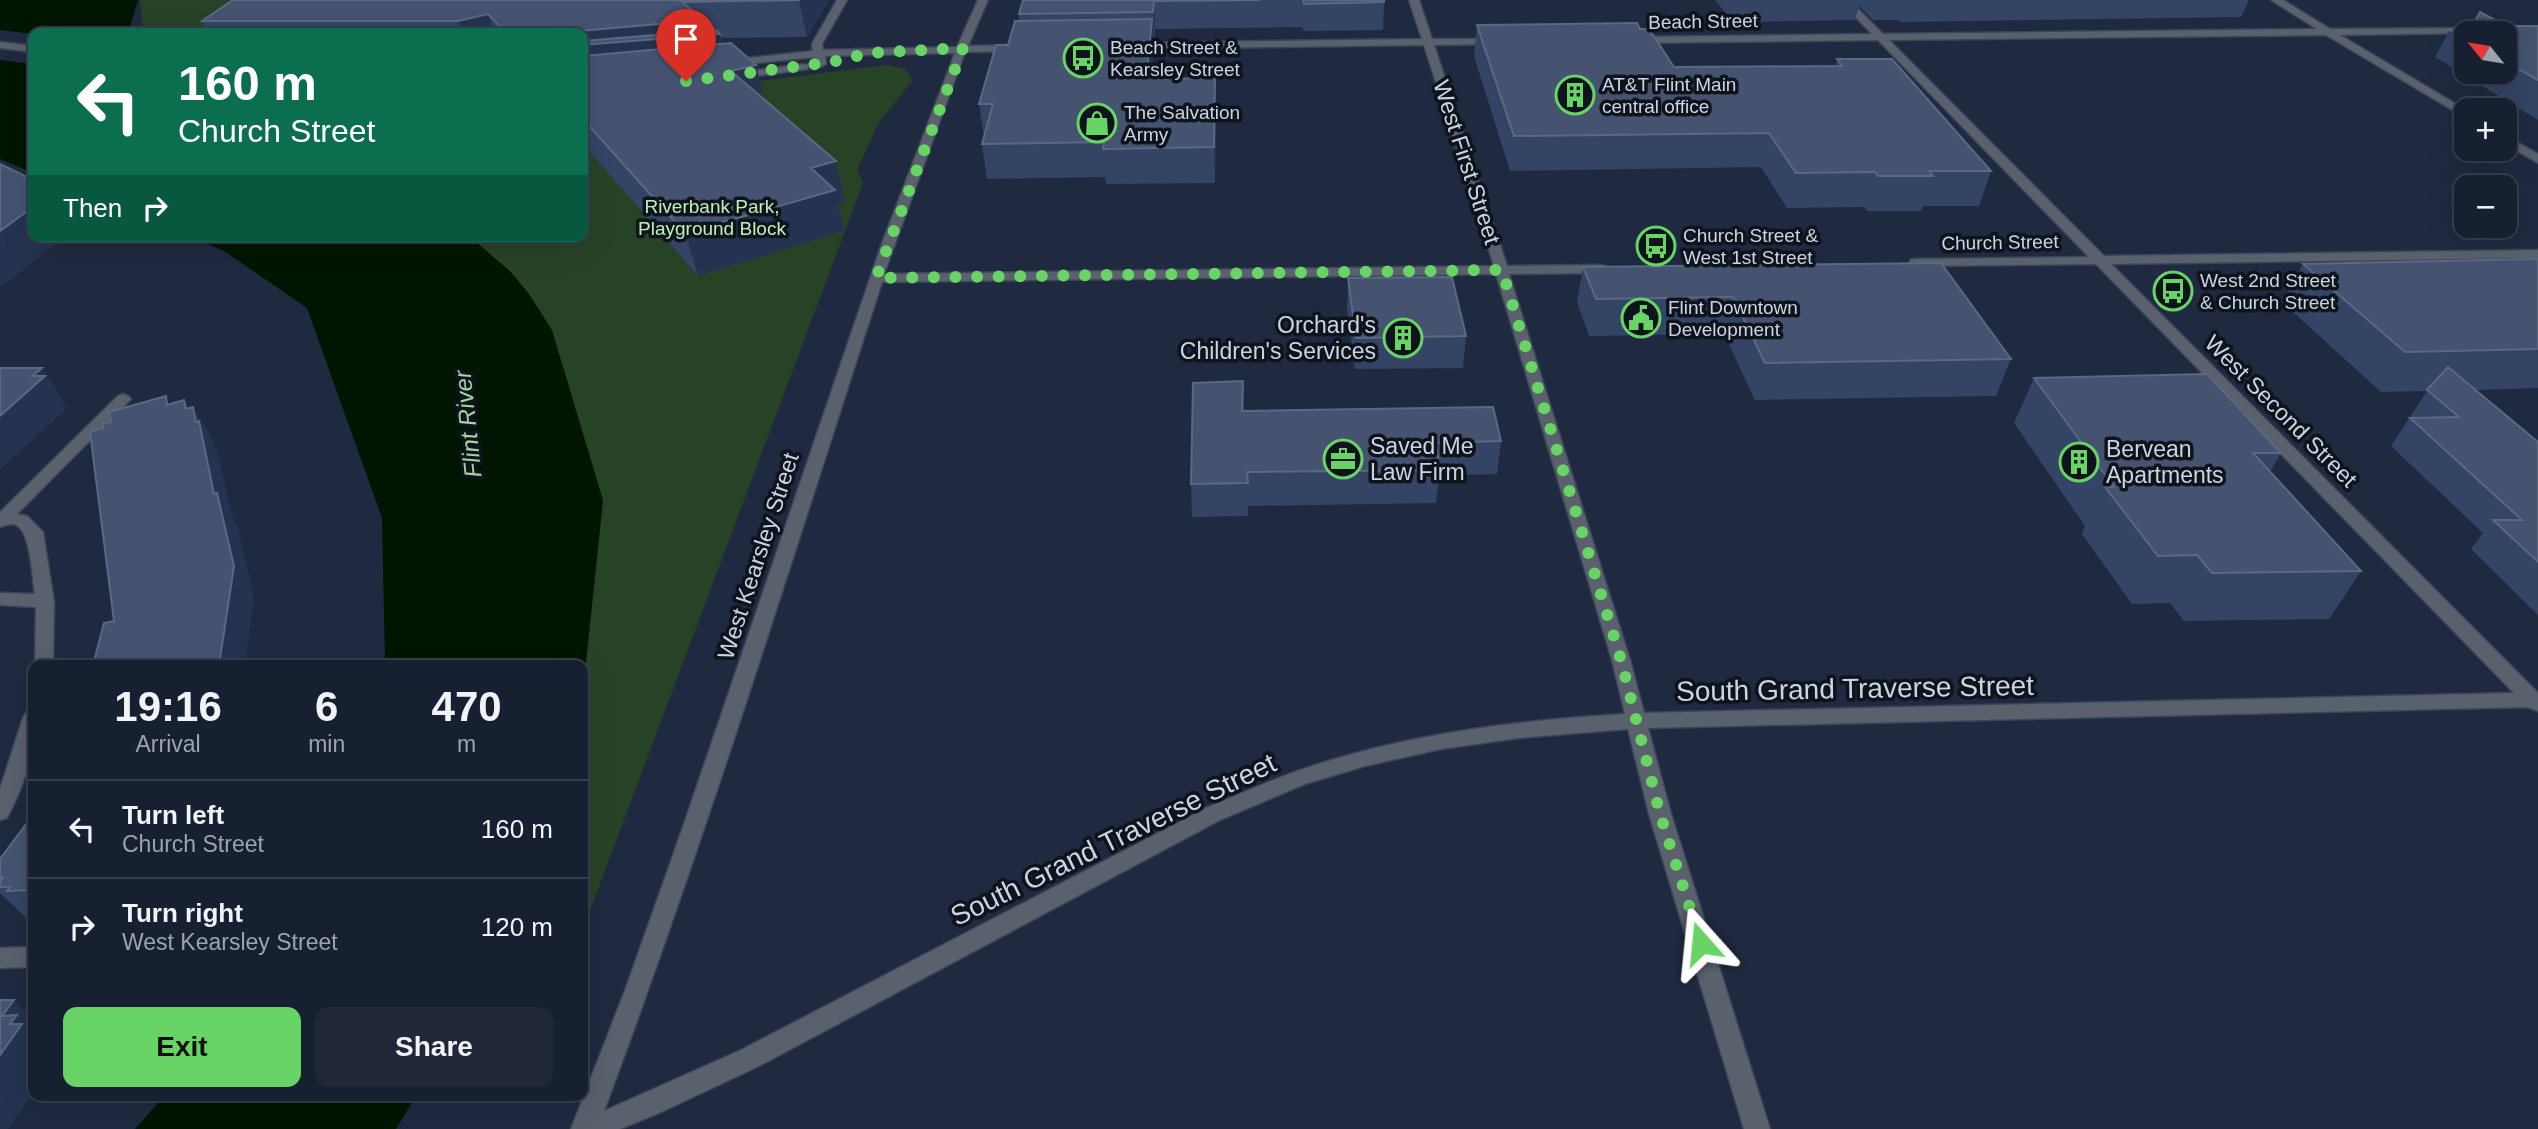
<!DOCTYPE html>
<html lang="en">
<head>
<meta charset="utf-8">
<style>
  :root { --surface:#172030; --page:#202838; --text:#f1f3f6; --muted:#9ea3ab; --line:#363e4c; --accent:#68d465 }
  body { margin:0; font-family:Arial,sans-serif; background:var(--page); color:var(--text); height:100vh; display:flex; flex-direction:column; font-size:26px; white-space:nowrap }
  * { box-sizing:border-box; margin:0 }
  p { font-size:23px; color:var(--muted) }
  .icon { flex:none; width:38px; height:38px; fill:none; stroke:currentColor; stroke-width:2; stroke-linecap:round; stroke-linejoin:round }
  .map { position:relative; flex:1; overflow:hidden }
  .panel { position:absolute; left:28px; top:660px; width:560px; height:441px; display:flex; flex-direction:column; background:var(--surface); border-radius:14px; box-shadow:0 7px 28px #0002,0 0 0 2px var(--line) }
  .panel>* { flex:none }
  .guide { position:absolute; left:28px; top:28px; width:560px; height:214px; border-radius:14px; box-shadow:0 7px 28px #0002,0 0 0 2px var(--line); background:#0b6e4f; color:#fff; overflow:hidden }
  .needle { width:46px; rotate:300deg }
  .buttons { position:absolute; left:2454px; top:21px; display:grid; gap:14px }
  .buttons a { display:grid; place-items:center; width:63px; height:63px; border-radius:14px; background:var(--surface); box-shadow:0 7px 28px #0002,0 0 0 2px var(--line); font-size:35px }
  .pin { position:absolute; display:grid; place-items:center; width:60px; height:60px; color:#fff; margin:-72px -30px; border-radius:50% 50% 50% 0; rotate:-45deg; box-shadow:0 0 7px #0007 }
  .pin .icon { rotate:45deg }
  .me { position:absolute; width:77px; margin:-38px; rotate:342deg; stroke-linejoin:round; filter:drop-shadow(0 0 5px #0008) }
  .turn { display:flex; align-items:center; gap:24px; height:147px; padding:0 35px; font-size:32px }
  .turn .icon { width:91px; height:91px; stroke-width:2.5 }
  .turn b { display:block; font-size:49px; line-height:60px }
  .then { display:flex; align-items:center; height:66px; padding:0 35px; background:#0003; gap:14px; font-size:26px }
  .eta { display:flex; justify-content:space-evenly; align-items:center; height:119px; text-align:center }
  .eta b { font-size:42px; font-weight:700; line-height:49px }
  .button { display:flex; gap:14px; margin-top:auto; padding:14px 35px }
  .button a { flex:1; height:80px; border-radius:14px; background:var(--accent); color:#111; font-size:28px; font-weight:700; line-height:80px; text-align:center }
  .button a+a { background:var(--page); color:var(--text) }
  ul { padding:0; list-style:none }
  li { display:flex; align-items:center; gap:21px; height:98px; padding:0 35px; border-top:2px solid var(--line) }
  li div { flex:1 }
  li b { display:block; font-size:26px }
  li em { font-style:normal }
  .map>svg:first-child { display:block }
  .green { fill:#274326 }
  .water { fill:#001600 }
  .pier { fill:#1f2a40 }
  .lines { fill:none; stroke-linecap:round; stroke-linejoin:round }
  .minor-casing { stroke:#3b455a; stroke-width:3 }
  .minor { fill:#5a606c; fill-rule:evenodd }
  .wall { fill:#344464; fill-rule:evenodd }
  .shaded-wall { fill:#253350 }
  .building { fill:#455371; stroke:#5a6883; stroke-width:2 }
  .route { stroke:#68d465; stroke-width:12; stroke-dasharray:0 21.6 }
  .labels { text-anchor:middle; stroke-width:7; stroke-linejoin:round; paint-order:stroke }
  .far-street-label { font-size:19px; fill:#ccd4e3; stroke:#0e131c }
  .far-poi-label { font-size:19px; fill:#ccd4e3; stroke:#0e131c; text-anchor:start }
  .far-park-label { font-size:19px; fill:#bdf1b9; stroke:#0e131c }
  .street-label { font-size:23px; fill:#ccd4e3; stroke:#0e131c }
  .poi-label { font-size:23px; fill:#ccd4e3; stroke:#0e131c; text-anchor:start }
  .water-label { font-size:24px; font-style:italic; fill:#a4d7a0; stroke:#0e131c }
  .near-street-label { font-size:28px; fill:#ccd4e3; stroke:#0e131c }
</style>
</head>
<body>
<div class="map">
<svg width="2538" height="1129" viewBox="0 0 2538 1129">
  <rect width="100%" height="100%" fill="#1f2a40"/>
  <!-- green -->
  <path class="green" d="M140,0H283L238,33H143Z
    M887,65L905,69L913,80L879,122L857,170L863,183L583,929V691L603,500L511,272L469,236H583V103Z"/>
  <!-- water -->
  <path class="water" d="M0,0H138L128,33H33V173L0,159Z
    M188,236H469L511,272L529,294L552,330L603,500L583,691V665H385L382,518L307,308L224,251Z
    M164,1096H416L396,1129H135Z"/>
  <!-- pier -->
  <path class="pier" d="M0,30L33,34V64L0,60Z"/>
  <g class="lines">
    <defs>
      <path id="minor" d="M837,0H847L822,44L823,50L957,47L978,0H988L968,46L1019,45L1024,48L1019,51L965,52L884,274L1494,266L1424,45L1131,49L1126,46L1131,43L1422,39L1409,0H1419L1432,39H1503V43L1499,44L1434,45L1507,266L1603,265L1610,269L1603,273L1509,274L1630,660L1644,713L2514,693L2096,264L1910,266V260L1915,259L2089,257L1878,40L1632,43L1627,40L1632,37L1872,34L1839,0H1849L1883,34L2317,29L2271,0H2283L2330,29L2475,28L2477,30L2472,33L2340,35L2466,110V118L2326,35L1889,40L2104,256L2538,250V258L2111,264L2538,693V711L2527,707L1648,728L1671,814L1770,1129H1744L1649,814L1628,729L1519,738L1441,749L1365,766L1305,784L1220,820L759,1066L659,1113L620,1129H571L626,988L684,824L881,246L955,53L825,56L826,64L821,67L816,64L815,57L729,66L724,63L729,60L813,51L812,44ZM1496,274L1612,660L1625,714C1524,720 1422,732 1325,762C1284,774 1245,792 1206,808L741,1050L604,1111C706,838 792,559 882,282Z
        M0,42L33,46V52L0,48Z
        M804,64L808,65V69L734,79L729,76L734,73Z
        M2504,135L2538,154V163L2504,143Z
        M123,394L128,396L131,399L128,402L17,514L27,516L43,532L54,602L53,665H35L36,607L0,605V593L35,594C32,578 31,532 16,525C11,522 5,526 0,527V512L118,396Z
        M33,711C35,751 26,782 7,818L0,820V789L23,718L26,713Z
        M33,947V967L0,968V948Z"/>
    </defs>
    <!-- minor casing -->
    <use href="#minor" class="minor-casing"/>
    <!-- minor -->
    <use href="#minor" class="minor"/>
  </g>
  <!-- wall -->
  <path class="wall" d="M233,0H829L807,37L721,38L723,44L765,100L836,161L845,203L838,204L844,231L698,276L583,144V33H208L202,21Z
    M1023,0H1384V2L1383,30L1304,31L1302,27L1155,29V40H1153L1154,51L1152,72L1157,79L1216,112L1215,183L1106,184L1105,177L987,179L982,144L984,137L979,104L1019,21V14Z
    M1715,0H2249L2241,17L1901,22L1899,20H1873L1859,6L1855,20L1733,22Z
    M1477,25L1640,29L1674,67L1836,66L1837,59L1991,171L1979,206H1923L1921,211H1867L1865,207L1787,208L1761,167L1510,171L1474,56Z
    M2538,26V120L2435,57L2450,30ZM2466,33H2504V72H2466Z
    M2538,259V388L2476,390L2538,442V615L2471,549L2483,533L2391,446L2427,391L2381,392L2282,302L2303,264Z
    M1941,263L2011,359L1996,396L1755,400L1724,334L1589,336L1577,302L1583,267Z
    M1348,278L1466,336L1463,368L1355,369L1347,309Z
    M2034,378L2281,453L2270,472L2361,571L2329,619L2184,621L2170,603L2132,604L2082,534L2085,526L2014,423Z
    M1243,381L1244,411L1501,441L1497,474L1439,476L1436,503L1248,506V516L1192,517L1191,484Z
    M33,815V919H27L0,893V859Z"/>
  <!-- shaded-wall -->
  <path class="shaded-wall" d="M800,0H829L807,37L799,1Z
    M1154,1L1155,29V40L1153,12Z
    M488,14L495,33H463L458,21Z
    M1152,19L1154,51L1149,105L1147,72Z
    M704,20L708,35L720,34L729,71L583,83V33H569V32Z
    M756,65L765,103L731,71Z
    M1215,78L1216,112L1215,183L1214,147Z
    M836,161L845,203L838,204L844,231L698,276L685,233L811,168Z
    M33,207V236H66L0,288V231Z
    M42,368L63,399L62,401L67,408L0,470V416L32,376Z
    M184,400L195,419L193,407L212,438L213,443L218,452L232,516L237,524L254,598L245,665H219L214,494Z
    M14,1000L33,1019V1093L8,1129H0V1055L2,1016Z"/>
  <!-- building -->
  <path class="building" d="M233,0H800L682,2L704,20L569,32V33H506L488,14L458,21H202Z
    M1023,0H1260L1154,1L1153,12L1019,14Z
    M1303,0H1384V2L1304,4Z
    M2480,12L2506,26H2538V80L2504,61V33H2466V39L2450,30L2471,28Z
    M1152,19L1147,72H1157V79L1215,78L1214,147L1103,149L1104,142L982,144L993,104H979L996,45H1008L1015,21Z
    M1637,23L1640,29H1649L1674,67L1842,66L1837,59H1892L1991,171H1929L1933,176H1878L1875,172L1796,173L1769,133L1514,136L1477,25Z
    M716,30L720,34L583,45V41Z
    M731,43L756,65L731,71L836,161L811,168L835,190L685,233L583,119V56Z
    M0,164L33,180V207L0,231Z
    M2538,259V349L2405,352L2303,264Z
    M1941,263L2011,359L1765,363L1733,297L1596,299L1583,267Z
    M1452,277L1466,336L1356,338L1348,278Z
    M2448,367L2538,442V562L2493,520H2522L2410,418L2459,417L2427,390Z
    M0,368H42L32,376H45L0,416Z
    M2207,374L2281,453H2253L2361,571L2212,573L2197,555L2158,556L2105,487H2114L2034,378Z
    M1243,381L1242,411L1493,407L1501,441L1436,443L1440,470L1247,472L1248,483L1191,484L1193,383Z
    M166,396L167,405L184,400L186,409L193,407L196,422L199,421L214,494L217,493L234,566L219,665H93L104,623L114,621L90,432L103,428V424L111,422L109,412Z
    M33,815V890L7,891L10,887H0V881L3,878H0V859Z
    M0,1000H14L2,1016L17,1015L10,1024H22L0,1055Z"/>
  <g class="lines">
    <!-- route -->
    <path class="route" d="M686,81L832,62L869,53L963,48L876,278L1502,270L1621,660L1660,814L1701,943"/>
  </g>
  <!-- icons -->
  <defs>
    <symbol id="bus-ring" viewBox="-11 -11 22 22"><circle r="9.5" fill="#0e131c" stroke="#68d465" stroke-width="1.5"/><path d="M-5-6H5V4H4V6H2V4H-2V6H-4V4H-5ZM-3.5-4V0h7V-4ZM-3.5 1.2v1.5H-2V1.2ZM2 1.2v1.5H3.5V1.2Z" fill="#68d465"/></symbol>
    <symbol id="building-ring" viewBox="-11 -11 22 22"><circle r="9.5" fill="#0e131c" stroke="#68d465" stroke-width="1.5"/><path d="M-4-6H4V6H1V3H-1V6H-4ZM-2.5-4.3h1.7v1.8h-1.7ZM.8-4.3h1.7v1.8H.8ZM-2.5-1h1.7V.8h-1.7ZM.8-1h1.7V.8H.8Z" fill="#68d465"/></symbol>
    <symbol id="shop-ring" viewBox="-11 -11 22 22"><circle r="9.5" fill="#0e131c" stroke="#68d465" stroke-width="1.5"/><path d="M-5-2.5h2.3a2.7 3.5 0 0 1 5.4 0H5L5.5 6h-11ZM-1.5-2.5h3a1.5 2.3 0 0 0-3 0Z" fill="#68d465"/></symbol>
    <symbol id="civic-ring" viewBox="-11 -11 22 22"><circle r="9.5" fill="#0e131c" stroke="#68d465" stroke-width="1.5"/><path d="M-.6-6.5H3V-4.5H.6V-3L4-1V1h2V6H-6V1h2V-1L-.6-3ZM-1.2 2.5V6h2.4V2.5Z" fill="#68d465"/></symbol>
    <symbol id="office-ring" viewBox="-11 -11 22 22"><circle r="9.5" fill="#0e131c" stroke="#68d465" stroke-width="1.5"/><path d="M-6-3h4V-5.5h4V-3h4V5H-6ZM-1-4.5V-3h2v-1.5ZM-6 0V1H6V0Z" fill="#68d465"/></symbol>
  </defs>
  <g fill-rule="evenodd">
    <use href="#bus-ring" x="1061" y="36" width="44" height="44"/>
    <use href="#building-ring" x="1553" y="73" width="44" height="44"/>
    <use href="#shop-ring" x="1075" y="101" width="44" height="44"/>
    <use href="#bus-ring" x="1634" y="224" width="44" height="44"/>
    <use href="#bus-ring" x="2151" y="269" width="44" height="44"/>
    <use href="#civic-ring" x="1619" y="296" width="44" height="44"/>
    <use href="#building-ring" x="1381" y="316" width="44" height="44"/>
    <use href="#office-ring" x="1321" y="437" width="44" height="44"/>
    <use href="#building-ring" x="2057" y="440" width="44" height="44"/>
  </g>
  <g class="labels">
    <!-- far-street labels -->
    <g class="far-street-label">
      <text transform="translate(1703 21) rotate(-1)" y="7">Beach Street</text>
      <text transform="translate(2000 242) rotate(-1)" y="7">Church Street</text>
    </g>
    <!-- far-poi labels -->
    <g class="far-poi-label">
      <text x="1110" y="54">Beach Street &amp;<tspan x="1110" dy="22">Kearsley Street</tspan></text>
      <text x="1602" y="91">AT&amp;T Flint Main<tspan x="1602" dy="22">central office</tspan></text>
      <text x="1124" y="119">The Salvation<tspan x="1124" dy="22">Army</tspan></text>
      <text x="1683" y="242">Church Street &amp;<tspan x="1683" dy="22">West 1st Street</tspan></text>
      <text x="2200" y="287">West 2nd Street<tspan x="2200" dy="22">&amp; Church Street</tspan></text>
      <text x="1668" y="314">Flint Downtown<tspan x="1668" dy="22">Development</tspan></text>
    </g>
    <!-- far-park labels -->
    <g class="far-park-label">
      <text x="712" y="213">Riverbank Park,<tspan x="712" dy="22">Playground Block</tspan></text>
    </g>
    <!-- street labels -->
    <g class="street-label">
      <text transform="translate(1467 162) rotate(72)" y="8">West First Street</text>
      <text transform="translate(2281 411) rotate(45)" y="8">West Second Street</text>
      <text transform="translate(758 556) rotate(-72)" y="8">West Kearsley Street</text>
    </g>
    <!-- poi labels -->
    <g class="poi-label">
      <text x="1376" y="333" text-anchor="end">Orchard's<tspan x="1376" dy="26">Children's Services</tspan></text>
      <text x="1370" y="454">Saved Me<tspan x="1370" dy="26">Law Firm</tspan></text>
      <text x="2106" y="457">Bervean<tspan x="2106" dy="26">Apartments</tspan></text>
    </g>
    <!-- water labels -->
    <g class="water-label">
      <text transform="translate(468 424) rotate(-96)" y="8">Flint River</text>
    </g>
    <!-- near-street labels -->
    <g class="near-street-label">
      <text transform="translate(1855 688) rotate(-1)" y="10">South Grand Traverse Street</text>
      <text transform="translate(1113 839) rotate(-26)" y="10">South Grand Traverse Street</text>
    </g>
  </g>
</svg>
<div class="buttons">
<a><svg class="needle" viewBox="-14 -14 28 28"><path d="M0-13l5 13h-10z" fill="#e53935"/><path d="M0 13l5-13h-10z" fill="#9ea3ab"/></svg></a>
<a>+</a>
<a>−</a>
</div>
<div class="pin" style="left:686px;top:81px;background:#d93025"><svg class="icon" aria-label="arrive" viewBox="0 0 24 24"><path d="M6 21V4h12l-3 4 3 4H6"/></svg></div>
<svg class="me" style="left:1701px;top:943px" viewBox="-20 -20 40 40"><path d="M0-17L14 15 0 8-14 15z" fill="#68d465" stroke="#fff" stroke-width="4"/></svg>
<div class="guide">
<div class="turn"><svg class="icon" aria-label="left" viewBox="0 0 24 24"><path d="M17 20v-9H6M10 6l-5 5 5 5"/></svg><div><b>160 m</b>Church Street</div></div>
<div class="then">Then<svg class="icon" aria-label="right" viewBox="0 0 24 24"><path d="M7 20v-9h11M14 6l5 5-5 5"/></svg></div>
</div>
<section class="panel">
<div class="eta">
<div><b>19:16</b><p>Arrival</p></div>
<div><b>6</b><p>min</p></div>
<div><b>470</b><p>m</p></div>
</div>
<ul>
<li><svg class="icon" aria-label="left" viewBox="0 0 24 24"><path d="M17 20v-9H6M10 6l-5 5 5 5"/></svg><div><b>Turn left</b><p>Church Street</p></div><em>160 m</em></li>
<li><svg class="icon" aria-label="right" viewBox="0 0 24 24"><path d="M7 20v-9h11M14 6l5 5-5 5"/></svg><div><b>Turn right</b><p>West Kearsley Street</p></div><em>120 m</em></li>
</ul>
<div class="button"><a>Exit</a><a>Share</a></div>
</section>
</div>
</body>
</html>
